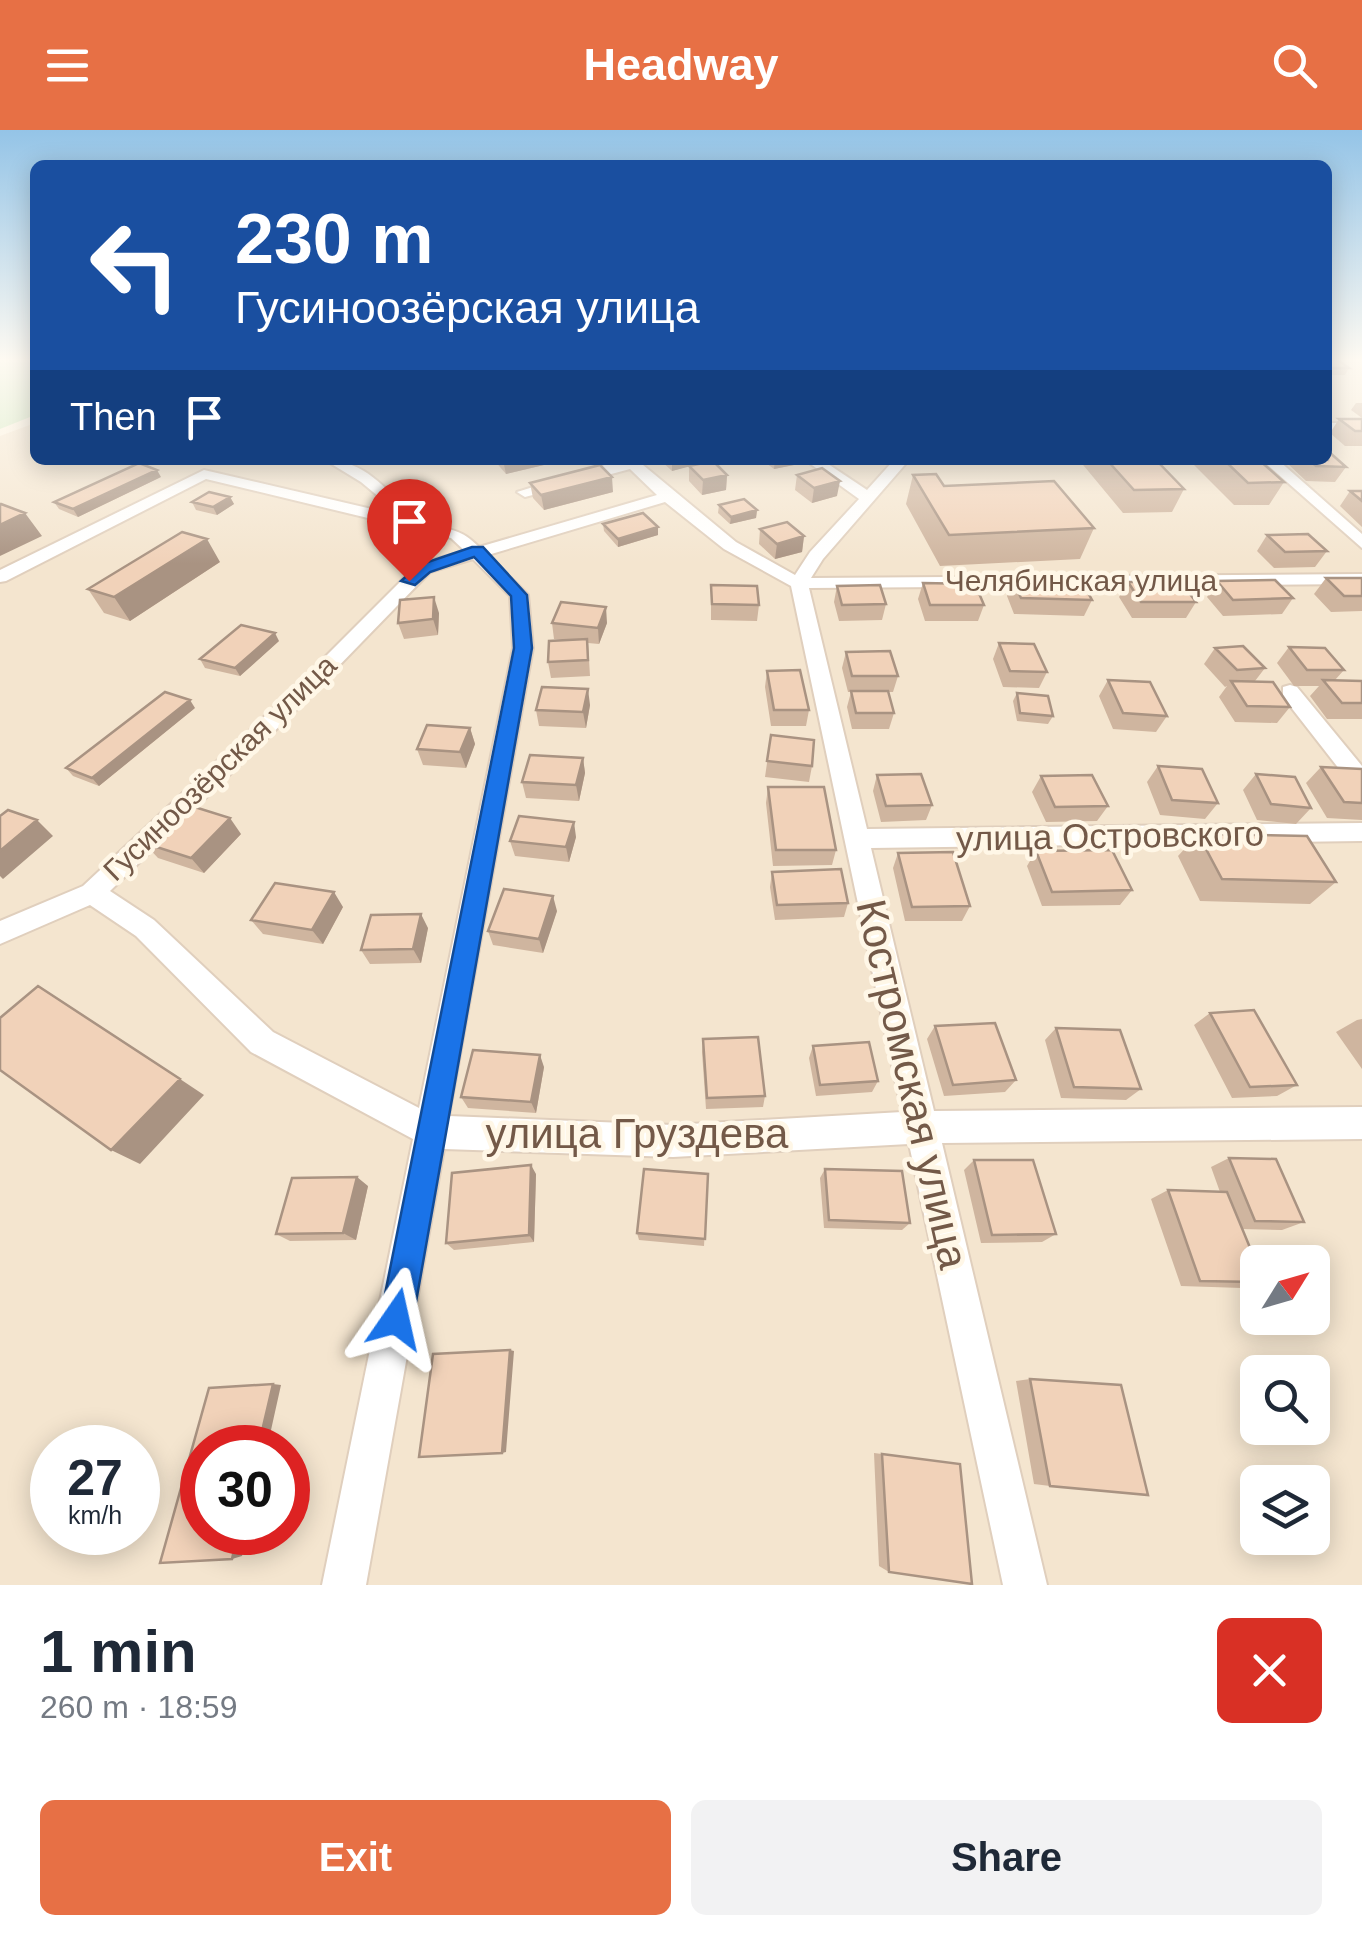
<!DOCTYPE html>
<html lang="en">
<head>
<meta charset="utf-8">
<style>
  :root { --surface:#fff; --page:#f2f2f3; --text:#1f2937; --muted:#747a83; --accent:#e77045 }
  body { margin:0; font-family:Helvetica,sans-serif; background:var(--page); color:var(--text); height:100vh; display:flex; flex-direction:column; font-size:38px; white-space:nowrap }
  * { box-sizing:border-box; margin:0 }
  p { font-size:32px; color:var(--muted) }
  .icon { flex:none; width:55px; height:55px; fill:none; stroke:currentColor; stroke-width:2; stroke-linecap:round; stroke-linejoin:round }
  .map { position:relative; height:1455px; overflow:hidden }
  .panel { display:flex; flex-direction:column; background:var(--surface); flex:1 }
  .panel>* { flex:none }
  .banner { position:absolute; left:30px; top:30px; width:1302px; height:305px; border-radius:15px; box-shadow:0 5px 25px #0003; background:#1a4fa0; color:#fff; overflow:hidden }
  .needle { width:65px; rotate:53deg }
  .fabs { position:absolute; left:1240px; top:1115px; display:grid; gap:20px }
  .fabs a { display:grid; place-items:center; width:90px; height:90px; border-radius:15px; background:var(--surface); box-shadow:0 5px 25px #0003; font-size:50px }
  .speed { position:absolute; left:30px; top:1295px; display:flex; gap:20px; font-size:50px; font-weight:700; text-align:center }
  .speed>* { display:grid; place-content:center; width:130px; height:130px; border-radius:50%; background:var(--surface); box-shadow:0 5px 25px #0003; line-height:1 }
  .speed small { font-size:25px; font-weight:400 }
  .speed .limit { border:15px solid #d22; background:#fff; color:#111 }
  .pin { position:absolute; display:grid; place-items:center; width:85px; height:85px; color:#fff; margin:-102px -42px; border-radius:50% 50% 50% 0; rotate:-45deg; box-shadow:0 0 10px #0007 }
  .pin .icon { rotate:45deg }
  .me { position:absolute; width:110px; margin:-55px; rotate:11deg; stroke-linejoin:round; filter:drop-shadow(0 0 8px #0008) }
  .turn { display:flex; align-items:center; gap:35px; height:210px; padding:0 40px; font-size:45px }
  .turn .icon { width:130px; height:130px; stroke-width:2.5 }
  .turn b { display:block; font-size:70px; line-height:85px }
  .then { display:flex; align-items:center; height:95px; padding:0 40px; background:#0003; gap:20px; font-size:38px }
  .round { display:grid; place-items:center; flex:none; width:105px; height:105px; border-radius:15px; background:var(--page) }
  .headline { display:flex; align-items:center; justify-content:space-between; height:170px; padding:0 40px }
  h1 { font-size:60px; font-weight:700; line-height:75px }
  .primary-button { display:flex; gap:20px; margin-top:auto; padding:20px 40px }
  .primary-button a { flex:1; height:115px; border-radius:15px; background:var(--accent); color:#fff; font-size:40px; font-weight:700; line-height:115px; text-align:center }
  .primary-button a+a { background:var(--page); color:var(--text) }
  header { display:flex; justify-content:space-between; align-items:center; height:130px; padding:0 40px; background:var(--accent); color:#fff; font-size:45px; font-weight:700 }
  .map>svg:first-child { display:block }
  .residential { fill:#f4e5cf; fill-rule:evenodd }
  .green { fill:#cfe9c0 }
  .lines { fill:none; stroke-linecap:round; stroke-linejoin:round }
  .street-casing { stroke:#e0cfbd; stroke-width:4 }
  .street { fill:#fff; fill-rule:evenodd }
  .wall { fill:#cfb59f }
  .shaded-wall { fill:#a99382 }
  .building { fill:#f1d2b9; stroke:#a99382; stroke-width:2.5 }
  .route { fill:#1a73e8; stroke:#114b97; stroke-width:2.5 }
  .labels { text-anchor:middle; stroke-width:9; stroke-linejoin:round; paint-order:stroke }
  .far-street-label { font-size:30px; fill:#735948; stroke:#fff7e7 }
  .street-label { font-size:35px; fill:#735948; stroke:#fff7e7 }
  .near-street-label { font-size:42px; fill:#735948; stroke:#fff7e7 }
</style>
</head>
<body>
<header><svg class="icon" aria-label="menu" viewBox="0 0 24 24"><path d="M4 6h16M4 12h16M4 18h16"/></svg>Headway<svg class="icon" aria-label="search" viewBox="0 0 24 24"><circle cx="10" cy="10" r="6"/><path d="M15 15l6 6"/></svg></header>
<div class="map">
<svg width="1362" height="1455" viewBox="0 0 1362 1455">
  <rect width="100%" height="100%" fill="#fcf3e1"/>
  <!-- residential -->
  <path class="residential" d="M1328,230H1362V1455H0V306L35,293V330H1328ZM1258,1132H1312V1188H1258ZM1258,1242H1312V1298H1258ZM52,1318H138V1402H52ZM202,1318H288V1402H202ZM1258,1352H1312V1408H1258Z"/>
  <!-- green -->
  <path class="green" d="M0,230H35V285L0,299Z"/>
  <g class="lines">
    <defs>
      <path id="street" d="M1328,293H1362V301H1328Z
        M325,330C376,330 393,377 430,393C453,402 460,398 479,417L657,365L630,339L525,367L517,362L621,330H637L736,412L795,445L810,422L859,369L805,330H822L867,360L894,330H909L823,429L811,448L1362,444V454L809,458L867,699L1362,693V711L871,718L934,981L1362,977V1009L942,1013L1047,1455H1003L909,1014L673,1027L444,1019L366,1455H322L413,1009L251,922L136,806L90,775L0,814V791L83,756L279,573L418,434L465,421L451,408L206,349L6,451L0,452V440L204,340L402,386L361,352ZM665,372L724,419L791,456L902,982L673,995L449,986L533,518L528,465L488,425ZM473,429L510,466L513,518L419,978L273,902L154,790L110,761L293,583L430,442Z
        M1262,330H1278L1362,404V418Z
        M1290,555L1297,557L1362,636V660L1354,658L1283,567V557Z"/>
    </defs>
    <!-- street casing -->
    <use href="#street" class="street-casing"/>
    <!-- street -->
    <use href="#street" class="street"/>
  </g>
  <!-- wall -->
  <path class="wall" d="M1328,230L1349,238L1345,245H1328Z
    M1356,273H1362V288L1351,280Z
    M1339,289H1362V316H1345L1330,303Z
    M494,330H565L506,344Z
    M660,330H696L695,335L727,345L726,360L702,365L689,351V336L672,341Z
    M762,330H795L794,335L774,339Z
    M1079,330H1156L1184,359L1172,382L1123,383Z
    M1189,330H1259L1284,352L1269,375H1234Z
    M1288,330H1328L1346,337L1335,352L1306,351L1287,333Z
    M797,345L837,366L812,373L795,360Z
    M913,345L944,356L1094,398L1080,429L940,436L906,374Z
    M161,347L78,387L59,379L54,372Z
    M530,353L613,362L544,380L533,368Z
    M1350,361H1362V397L1340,376Z
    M230,367L234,374L217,385L196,380L192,372Z
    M719,375L757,380L756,388L730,394L718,383Z
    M603,394L658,405L618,417L604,401Z
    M760,399L804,406L802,422L775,429L759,414Z
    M1267,405L1327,421L1315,437L1274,438L1257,421Z
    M220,432L130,491L104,483L88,459Z
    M1326,448H1362V481L1331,482L1314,464Z
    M1013,451L1092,470L1084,486L1014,484L1007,466Z
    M1217,451L1293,468L1282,484L1223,486L1207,467Z
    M1128,452L1196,472L1186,488H1132L1119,467Z
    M923,453L984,475L978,491H925L918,469Z
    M711,455L759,475L757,491L711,490Z
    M837,456L886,474L882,490L839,491L834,472Z
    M439,483L438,505L404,509L398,493Z
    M552,493H607L599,514L588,513L590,546L551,548L548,532L566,510L554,509Z
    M279,511L240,546L205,538L200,529Z
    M999,513L1047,542L1039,558L1003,557L993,529Z
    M1289,517L1344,540L1335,550L1362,551V589H1327L1310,566L1319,556H1294L1277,533Z
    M1215,518L1265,538L1255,551L1290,577L1277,593L1235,592L1219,567L1227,556L1225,557L1204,534Z
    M846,522L898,546L893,562H888L894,583L889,599H852L847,577L851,562H848L842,538Z
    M767,541L809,580L806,596H771L765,557Z
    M1108,550L1167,586L1156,602L1113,599L1099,566Z
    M1017,563L1053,586L1048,594L1017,591L1013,571Z
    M590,575L586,598L539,596L536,580Z
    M195,578L99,656L73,646L66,638Z
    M470,598L475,614L466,638L423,635L417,619Z
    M771,605L812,636L809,652L765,647Z
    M583,628L585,643L579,671L526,668L522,652Z
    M1158,636L1218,673L1205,689L1160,685L1147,652Z
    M1321,637L1362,639V690L1327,688L1306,653Z
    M1256,644L1311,678L1296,694L1257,690L1243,660Z
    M877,645L932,675L926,690L881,692L873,661Z
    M1041,646L1108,676L1097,691L1046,692L1032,662Z
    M768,657L836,720L832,735L773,736L766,673Z
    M241,704L204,743L158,728L144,713Z
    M1198,704L1336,752L1310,774L1200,771L1178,726Z
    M576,707L569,732L515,726L510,711Z
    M1036,721L1132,760L1120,775L1042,776L1027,736Z
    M898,723L970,776L962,791H905L893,738Z
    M772,742L848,773L844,787L775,790L770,757Z
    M343,777L323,814L263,804L251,790Z
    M557,781L543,823L493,815L488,801Z
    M428,798L421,833L370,834L361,820Z
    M1210,883L1297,955L1277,966L1232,968L1194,895Z
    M1362,889V939L1336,902L1357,890Z
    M935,896L1016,950L1005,962L944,966L927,909Z
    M1056,898L1141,959L1126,970L1061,968L1045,910Z
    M703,909L765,966L763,977L706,979L702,922Z
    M813,916L878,951L872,962L816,966L809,928Z
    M544,937L536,983L468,978L461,967Z
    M1229,1028L1304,1092L1282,1100L1242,1099L1258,1137V1154L1242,1158L1181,1156L1151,1069L1168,1060L1220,1062L1211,1037Z
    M974,1030L1056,1104L1042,1112L981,1113L964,1040Z
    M825,1039L910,1093L902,1100L824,1098L820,1048Z
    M536,1044L534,1112L454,1120L446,1113Z
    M708,1044L704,1116L639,1110L637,1103Z
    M368,1056L356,1110L290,1111L276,1104Z
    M1030,1249L1050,1356L1034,1354L1016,1251Z
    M874,1323L960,1334L889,1442L879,1436Z"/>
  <!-- shaded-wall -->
  <path class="shaded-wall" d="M503,330H565L506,344Z
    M685,330H696L695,335L672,341V333Z
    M775,330H795L794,335L774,339Z
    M157,340L161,347L78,387L73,379Z
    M727,345L726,360L702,365L703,350Z
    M612,347L613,362L544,380L541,365Z
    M840,351L837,366L812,373L814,358Z
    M230,367L234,374L217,385L213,377Z
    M757,380L756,388L730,394L731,387Z
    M25,383L42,406L0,426V395Z
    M658,397V405L618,417V409Z
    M804,406L802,422L775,429L777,414Z
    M207,409L220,432L130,491L114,467Z
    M434,467L439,483L438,505L433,489Z
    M606,477L607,493L599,514L598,498Z
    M275,503L279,511L240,546L235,538Z
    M588,559L590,575L586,598L583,582Z
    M190,570L195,578L99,656L92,648Z
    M470,598L475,614L466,638L460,622Z
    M583,628L585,643L579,671L576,655Z
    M230,688L241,704L204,743L191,728Z
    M37,690L53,706L3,749L0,746V721Z
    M574,692L576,707L569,732L566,717Z
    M334,762L343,777L323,814L312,800Z
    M553,766L557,781L543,823L539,809Z
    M421,784L428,798L421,833L413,819Z
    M540,925L544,937L536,983L531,972Z
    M180,949L204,965L140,1034L111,1020Z
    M531,1035L536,1044L534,1112L529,1105Z
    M357,1047L368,1056L356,1110L343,1103Z
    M510,1220L514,1221L506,1322L502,1323Z
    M273,1254L281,1255L267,1318H258Z
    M238,1402H248L242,1426L232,1429Z"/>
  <!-- building -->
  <path class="building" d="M1328,230H1338L1349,238H1328Z
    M1339,289H1362V301H1355Z
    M1328,321L1346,337L1316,336L1309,330H1328Z
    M1107,330H1156L1184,359L1134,360Z
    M1224,330H1259L1284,352L1248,353Z
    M713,331L727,345L703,350L689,336Z
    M139,333L157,340L73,379L54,372Z
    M600,335L612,347L541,365L530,353Z
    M822,338L840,351L814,358L797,345Z
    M936,344L944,356L1054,351L1094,398L949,405L913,345Z
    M1350,361H1362V371Z
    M209,362L230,367L213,377L192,372Z
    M744,369L757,380L731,387L719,375Z
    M1,374L25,383L0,395V375Z
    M643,383L658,397L618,409L603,394Z
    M787,392L804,406L777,414L760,399Z
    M182,402L207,409L114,467L88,459Z
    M1308,404L1327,421L1285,422L1267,405Z
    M1326,448H1362V466H1344Z
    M1275,450L1293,468L1233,470L1217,451Z
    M1013,451L1082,452L1092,470L1021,468Z
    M1128,452H1181L1196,472H1141Z
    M923,453L975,454L984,475H930Z
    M711,455L757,456L759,475L712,474Z
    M880,455L886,474L842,475L837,456Z
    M434,467L433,489L398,493L400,470Z
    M561,472L606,477L598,498L552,493Z
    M241,495L275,503L235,538L200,529Z
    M587,509L588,530L548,532L549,511Z
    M999,513L1034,514L1047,542L1010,541Z
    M1243,516L1265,538L1237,540L1215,518Z
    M1289,517L1325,518L1344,540H1307Z
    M890,521L898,546H852L846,522Z
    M800,540L809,580H774L767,541Z
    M1108,550L1150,552L1167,586L1123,583Z
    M1323,550L1362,551V573H1342Z
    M1231,551L1273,552L1290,577L1247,576Z
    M542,557L588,559L583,582L536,580Z
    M851,561H888L894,583H856Z
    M165,562L190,570L92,648L66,638Z
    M1017,563L1048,566L1053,586L1020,583Z
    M427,595L470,598L460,622L417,619Z
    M771,605L814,610L812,636L767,631Z
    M530,625L583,628L576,655L522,652Z
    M1158,636L1202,639L1218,673L1172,670Z
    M1321,637L1362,639V673L1344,672Z
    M921,644L932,675L886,676L877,645Z
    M1256,644L1295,647L1311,678L1271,674Z
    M1092,645L1108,676L1055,677L1041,646Z
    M768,657H824L836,720H776Z
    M185,674L230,688L191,728L144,713Z
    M8,680L37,690L0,721V686Z
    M519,686L574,692L566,717L510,711Z
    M1198,704L1307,706L1336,752L1222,749Z
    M1112,720L1132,760L1052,762L1036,721Z
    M953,722L970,776L912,777L898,723Z
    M841,739L848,773L777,775L772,742Z
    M275,753L334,762L312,800L251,790Z
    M504,759L553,766L539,809L488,801Z
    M421,784L413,819L361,820L371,785Z
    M38,856L180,949L111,1020L0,940V888Z
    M1254,880L1297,955L1250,957L1210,883Z
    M995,893L1016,950L953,955L935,896Z
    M1056,898L1120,900L1141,959L1074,957Z
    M758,907L765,966L707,968L703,909Z
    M869,912L878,951L820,955L813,916Z
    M473,920L540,925L531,972L461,967Z
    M1229,1028L1276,1029L1304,1092L1255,1091Z
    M974,1030H1033L1056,1104L992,1105Z
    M531,1035L529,1105L446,1113L452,1043Z
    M644,1039L708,1044L705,1109L637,1103Z
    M825,1039L902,1041L910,1093L829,1090Z
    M357,1047L343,1103L276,1104L292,1048Z
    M1168,1060L1227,1062L1258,1137V1152L1200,1151Z
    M510,1220L502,1323L419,1327L433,1224Z
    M1030,1249L1121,1255L1148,1365L1050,1356Z
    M273,1254L258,1318H202V1402H238L232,1429L160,1433L209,1258Z
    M882,1324L960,1334L972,1454L889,1442Z"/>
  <!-- sky -->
  <linearGradient id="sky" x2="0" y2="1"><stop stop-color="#94c4e7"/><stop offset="0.53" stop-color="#fefaf2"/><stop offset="1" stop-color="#fefaf2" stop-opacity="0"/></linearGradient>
  <rect width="1362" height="434" fill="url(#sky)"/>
  <!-- route -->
  <path class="route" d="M472,417H483L527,465L532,518L413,1189L408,1201L396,1206L385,1201L380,1189L514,518L511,466L474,427L430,442L415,455L401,451L419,435Z"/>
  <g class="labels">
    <!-- far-street labels -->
    <g class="far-street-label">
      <text x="1081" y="461">Челябинская улица</text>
      <text transform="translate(220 638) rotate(-44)" y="10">Гусиноозёрская улица</text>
    </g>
    <!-- street labels -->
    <g class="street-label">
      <text transform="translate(1110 706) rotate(-1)" y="12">улица Островского</text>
    </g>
    <!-- near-street labels -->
    <g class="near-street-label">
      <text transform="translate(913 954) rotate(77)" y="15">Костромская улица</text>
      <text x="637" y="1018">улица Груздева</text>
    </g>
  </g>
</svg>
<div class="fabs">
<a><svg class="needle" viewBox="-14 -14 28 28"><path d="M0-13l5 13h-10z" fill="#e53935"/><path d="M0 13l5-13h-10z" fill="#747a83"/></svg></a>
<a><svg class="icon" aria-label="search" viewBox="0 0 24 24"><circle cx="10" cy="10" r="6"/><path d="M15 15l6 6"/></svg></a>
<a><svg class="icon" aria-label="layers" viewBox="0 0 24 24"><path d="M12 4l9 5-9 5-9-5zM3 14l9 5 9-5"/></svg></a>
</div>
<div class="speed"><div>27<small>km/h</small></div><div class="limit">30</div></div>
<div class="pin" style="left:409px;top:451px;background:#d93025"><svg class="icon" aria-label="arrive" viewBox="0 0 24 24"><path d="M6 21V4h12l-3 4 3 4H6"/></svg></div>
<svg class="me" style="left:396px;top:1189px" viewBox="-20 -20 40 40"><path d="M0-17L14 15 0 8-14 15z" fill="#1a73e8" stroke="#fff" stroke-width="4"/></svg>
<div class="banner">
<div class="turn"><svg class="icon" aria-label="left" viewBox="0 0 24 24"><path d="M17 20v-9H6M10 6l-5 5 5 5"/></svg><div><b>230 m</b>Гусиноозёрская улица</div></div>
<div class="then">Then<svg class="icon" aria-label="arrive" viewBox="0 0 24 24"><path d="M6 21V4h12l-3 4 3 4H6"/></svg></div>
</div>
</div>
<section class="panel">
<div class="headline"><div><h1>1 min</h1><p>260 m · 18:59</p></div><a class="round" style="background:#d93025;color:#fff"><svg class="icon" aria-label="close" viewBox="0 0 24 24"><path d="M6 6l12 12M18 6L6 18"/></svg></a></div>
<div class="primary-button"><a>Exit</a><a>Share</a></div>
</section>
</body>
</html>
